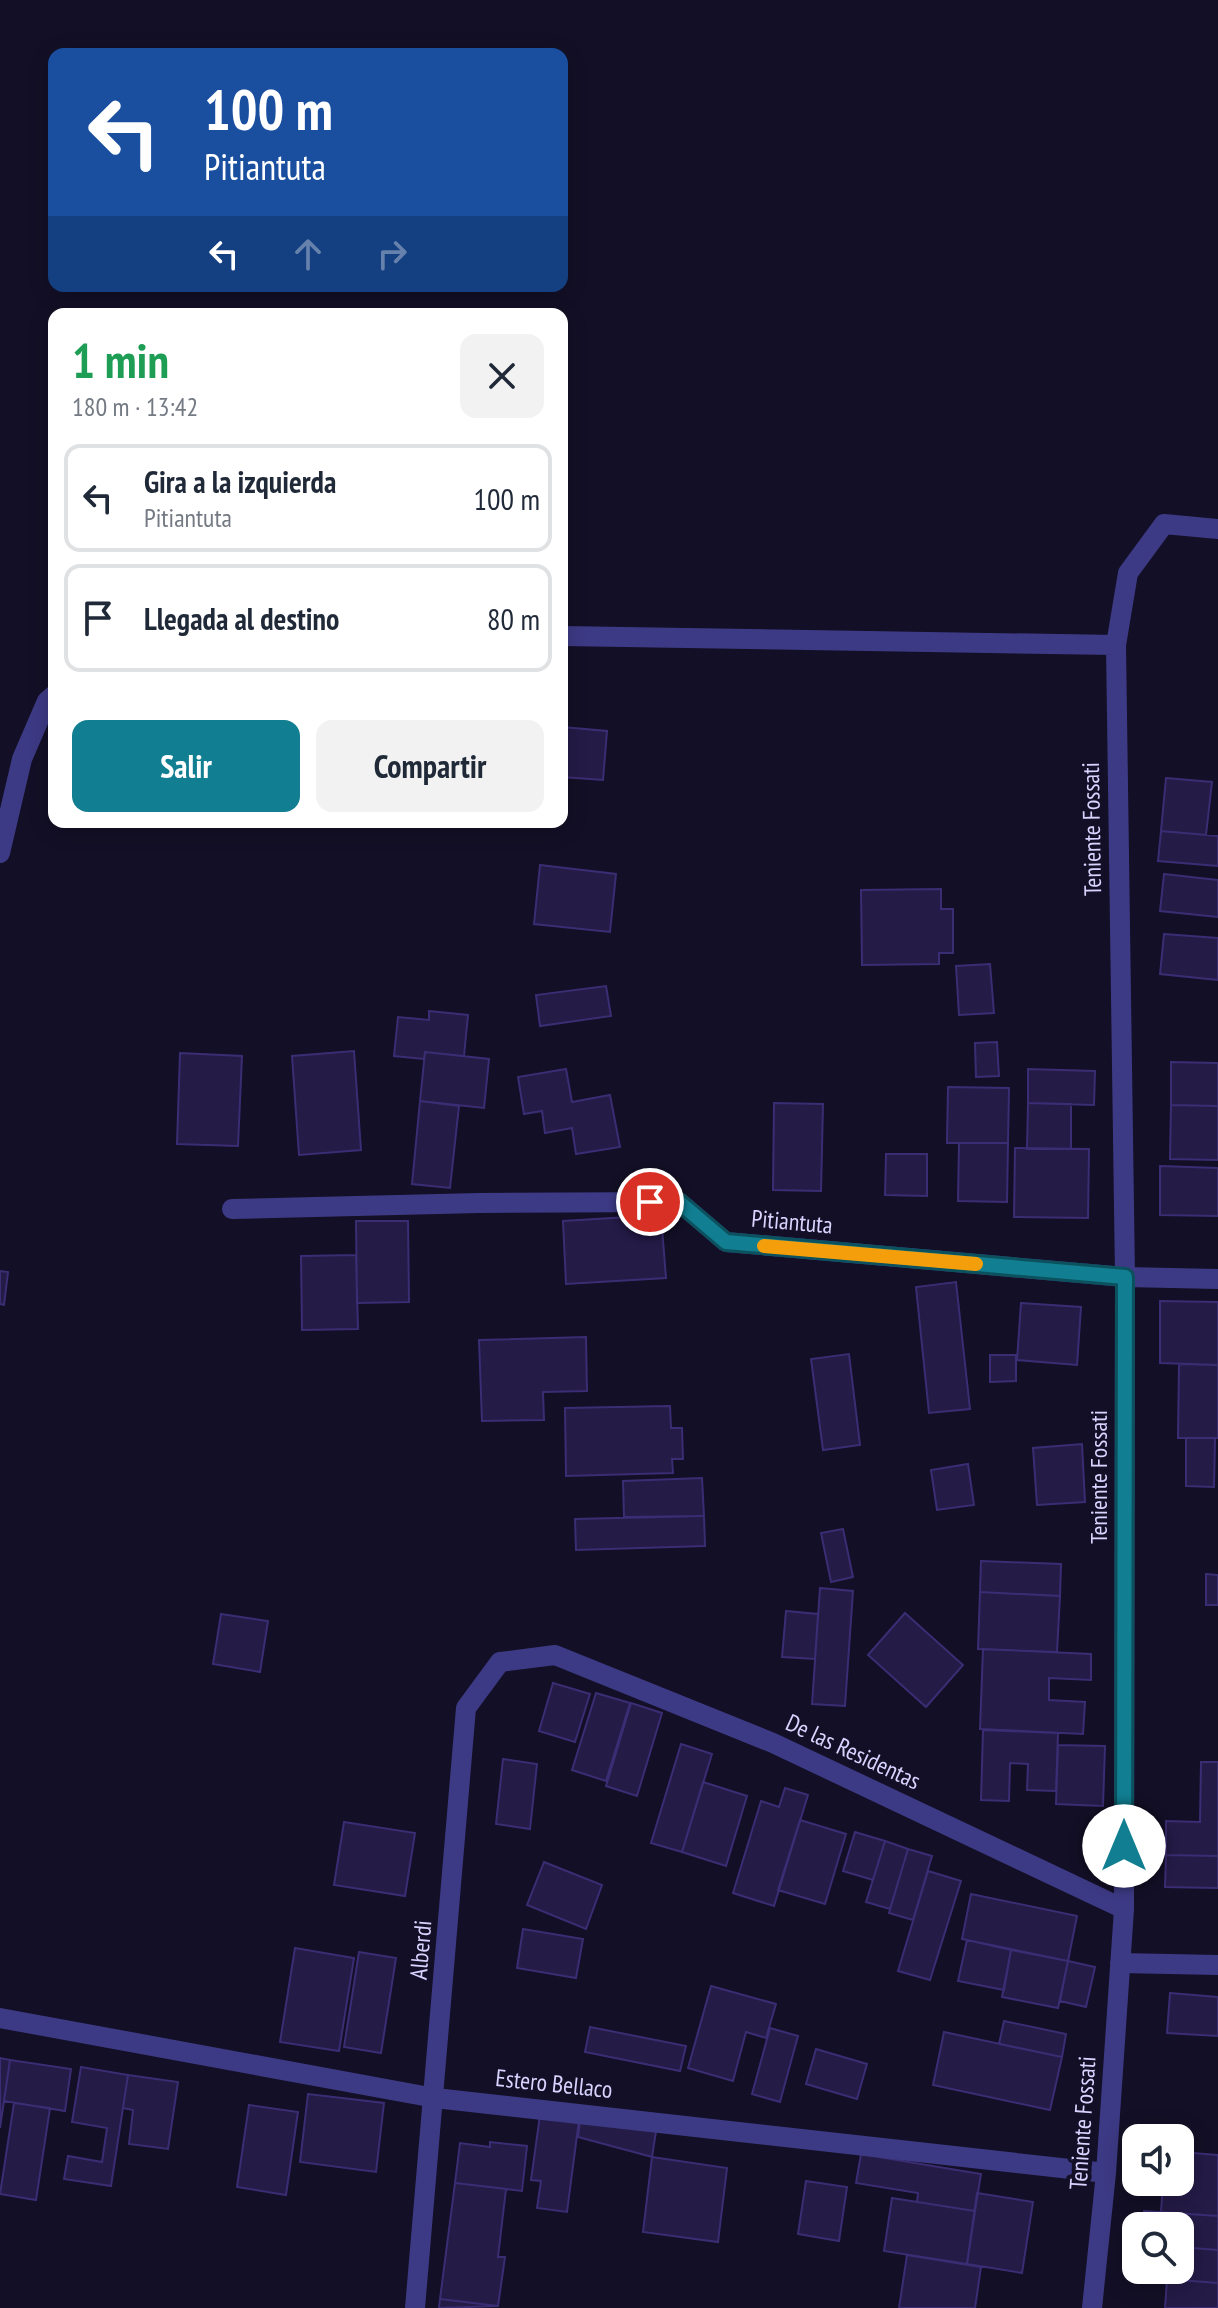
<!DOCTYPE html>
<html lang="es">
<head>
<meta charset="utf-8">
<style>
  :root { --surface:#fff; --page:#f2f2f3; --text:#1f2937; --muted:#747a83; --line:#e0e1e3; --accent:#117e91 }
  body { margin:0; font-family:"PT Sans Narrow",sans-serif; background:var(--page); color:var(--text); height:100vh; display:flex; flex-direction:column; font-size:30px; white-space:nowrap }
  * { box-sizing:border-box; margin:0 }
  p { font-size:26px; color:var(--muted) }
  .icon { flex:none; width:44px; height:44px; fill:none; stroke:currentColor; stroke-width:2; stroke-linecap:round; stroke-linejoin:round }
  .map { position:relative; flex:1; overflow:hidden }
  .side { position:absolute; left:48px; top:308px; width:520px; height:520px; display:flex; flex-direction:column; background:var(--surface); border-radius:16px; box-shadow:0 4px 20px #0003 }
  .side>* { flex:none }
  .guide { position:absolute; left:48px; top:48px; width:520px; height:244px; border-radius:16px; box-shadow:0 4px 20px #0003; background:#1a4fa0; color:#fff; overflow:hidden }
  .tools { position:absolute; left:1122px; top:2124px; display:grid; gap:16px }
  .tools a { display:grid; place-items:center; width:72px; height:72px; border-radius:16px; background:var(--surface); box-shadow:0 4px 20px #0003; font-size:40px }
  .pin { position:absolute; display:grid; place-items:center; width:68px; height:68px; color:#fff; margin:-34px; border:4px solid #fff; border-radius:50%; box-shadow:0 2px 8px #0007 }
  .me { position:absolute; width:88px; margin:-44px; rotate:0deg; stroke-linejoin:round; filter:drop-shadow(0 0 6px #0008) }
  .turn { display:flex; align-items:center; gap:28px; height:168px; padding:0 24px; font-size:36px }
  .turn .icon { width:104px; height:104px; stroke-width:2.5 }
  .turn b { display:block; font-size:56px; line-height:68px }
  .lanes { display:flex; align-items:center; height:76px; padding:0 24px; background:#0003; justify-content:center; gap:40px; direction:ltr }
  .lanes .off { opacity:.35 }
  .round { display:grid; place-items:center; flex:none; width:84px; height:84px; border-radius:16px; background:var(--page) }
  .summary { display:flex; align-items:center; justify-content:space-between; height:136px; padding:0 24px }
  h1 { font-size:48px; font-weight:800; line-height:60px; color:#1e9e55 }
  .button { display:flex; gap:16px; margin-top:auto; padding:16px 24px }
  .button a { flex:1; height:92px; border-radius:16px; background:var(--accent); color:#fff; font-size:32px; font-weight:800; line-height:92px; text-align:center }
  .button a+a { background:var(--page); color:var(--text) }
  ul { padding:0; list-style:none }
  li { display:flex; align-items:center; gap:24px; height:108px; margin:0 16px 12px; padding:0 8px; border:4px solid var(--line); border-radius:16px }
  li div { flex:1 }
  li b { display:block; font-size:30px }
  li em { font-style:normal }
  .map>svg:first-child { display:block }
  .building { fill:#241b47; stroke:#3b2d73; stroke-width:2 }
  .lines { fill:none; stroke-linecap:round; stroke-linejoin:round }
  .service { stroke:#3d3a85; stroke-width:20 }
  .minor { stroke:#3d3a85; stroke-width:20 }
  .route-casing { stroke:#0b525e; stroke-width:20 }
  .route { stroke:#117e91; stroke-width:14 }
  .slow { stroke:#f59e0b; stroke-width:14 }
  .labels { text-anchor:middle; stroke-width:8; stroke-linejoin:round; paint-order:stroke }
  .street-label { font-size:24px; fill:#d9d4ff; stroke:#130f26 }
</style>
</head>
<body>
<div class="map">
<svg width="1218" height="2308" viewBox="0 0 1218 2308">
  <rect width="100%" height="100%" fill="#130f26"/>
  <!-- building -->
  <path class="building" d="M562,727L607,731L603,780L562,777Z
    M1166,778L1212,782L1206,835L1161,831Z
    M1161,831L1218,836V866L1158,861Z
    M540,865L616,874L610,932L534,924Z
    M1164,874L1218,880V917L1160,911Z
    M941,889V909H953V953H939V964L862,965L861,890Z
    M1164,934L1218,938V980L1160,974Z
    M990,964L994,1013L959,1015L956,966Z
    M606,986L611,1016L540,1026L536,995Z
    M429,1011L468,1015L464,1056L425,1052L424,1059L394,1056L398,1017L429,1020Z
    M997,1042L999,1076L976,1077L975,1043Z
    M354,1051L361,1150L299,1155L292,1056Z
    M425,1052L489,1059L484,1108L420,1101Z
    M180,1053L242,1056L238,1146L177,1144Z
    M1171,1062L1218,1063V1106L1171,1105Z
    M566,1069L572,1102L610,1095L620,1147L576,1154L572,1128L545,1133L542,1111L524,1114L518,1077Z
    M1028,1069L1095,1071L1094,1105L1028,1103Z
    M948,1087L1009,1088L1008,1143H947Z
    M420,1101L459,1106L450,1188L412,1184Z
    M774,1103L823,1104L821,1191L773,1190Z
    M1028,1103L1071,1104V1149H1027Z
    M1171,1105L1218,1106V1160L1170,1159Z
    M959,1143H1008L1007,1202L958,1201Z
    M1015,1148L1089,1149L1088,1218L1014,1217Z
    M886,1154H927V1196L885,1195Z
    M1160,1166L1218,1168V1216L1160,1215Z
    M661,1215L666,1278L566,1284L563,1221Z
    M356,1221H408L409,1302L357,1303Z
    M356,1255L358,1329L302,1330L301,1256Z
    M0,1271L8,1272L4,1305L0,1304Z
    M956,1282L970,1409L929,1413L916,1287Z
    M1160,1301L1218,1302V1365L1160,1363Z
    M1021,1303L1081,1307L1077,1365L1017,1360Z
    M586,1337L587,1391L543,1392L544,1420L482,1421L479,1340Z
    M849,1354L860,1445L823,1450L811,1359Z
    M990,1355H1016V1381L990,1382Z
    M1179,1364L1218,1365V1438H1178Z
    M670,1406L671,1428H682L683,1459H672L673,1473L566,1476L565,1408Z
    M1186,1438H1215L1214,1487L1186,1486Z
    M1082,1444L1085,1502L1037,1505L1033,1448Z
    M968,1464L974,1505L937,1510L931,1470Z
    M702,1478L704,1516L624,1517L623,1481Z
    M704,1516L705,1546L576,1550L575,1519Z
    M843,1529L853,1577L831,1582L821,1533Z
    M981,1561L1061,1564L1060,1596L980,1592Z
    M1206,1574L1218,1575V1605H1206Z
    M820,1588L853,1591L845,1706L812,1704Z
    M980,1592L1060,1596L1057,1652L978,1649Z
    M786,1611L818,1614L815,1659L782,1657Z
    M905,1613L963,1665L926,1707L868,1655Z
    M221,1614L268,1621L260,1672L213,1664Z
    M983,1649L1091,1654V1680L1049,1678V1700L1085,1702L1083,1734L980,1729Z
    M553,1683L590,1694L575,1742L539,1731Z
    M596,1693L630,1703L606,1781L572,1770Z
    M631,1703L662,1713L637,1796L606,1786Z
    M983,1730L1058,1733L1056,1791L1027,1790L1028,1764L1010,1763L1009,1801L981,1800Z
    M681,1744L712,1754L682,1852L651,1843Z
    M1058,1745L1105,1746L1103,1806L1056,1804Z
    M503,1759L537,1764L530,1829L496,1824Z
    M1201,1762H1218V1856L1166,1855V1821L1200,1822Z
    M703,1782L747,1796L726,1866L682,1852Z
    M785,1788L808,1795L774,1906L733,1893L761,1801L779,1807Z
    M800,1820L846,1834L825,1904L778,1890Z
    M344,1822L415,1833L405,1896L334,1885Z
    M855,1832L885,1841L873,1880L843,1871Z
    M885,1841L908,1849L890,1909L866,1902Z
    M908,1849L932,1856L913,1920L889,1913Z
    M1166,1855L1218,1856V1888L1165,1887Z
    M544,1862L602,1885L586,1929L527,1905Z
    M928,1871L961,1881L930,1980L898,1971Z
    M971,1894L1077,1916L1068,1961L962,1939Z
    M523,1929L583,1939L576,1978L517,1968Z
    M967,1940L1011,1950L1004,1990L958,1981Z
    M295,1948L354,1958L339,2051L280,2042Z
    M1011,1950L1068,1961L1058,2008L1002,1997Z
    M359,1952L396,1958L381,2053L344,2047Z
    M1068,1961L1095,1967L1086,2007L1060,2001Z
    M711,1986L776,2004L766,2038L746,2032L733,2081L688,2068Z
    M1170,1993L1218,1997V2036L1167,2033Z
    M1004,2021L1066,2034L1062,2057L999,2044Z
    M590,2027L686,2046L680,2071L585,2052Z
    M770,2028L798,2036L780,2102L752,2094Z
    M944,2032L1062,2057L1050,2110L933,2085Z
    M816,2049L867,2064L857,2099L806,2084Z
    M0,2058L10,2060L0,2128Z
    M10,2060L71,2069L65,2111L4,2101Z
    M81,2067L128,2075L111,2186L64,2179L68,2156L102,2162L107,2128L72,2122Z
    M128,2075L178,2082L168,2149L129,2144L133,2110L123,2108Z
    M308,2094L384,2103L376,2172L300,2162Z
    M14,2103L50,2108L36,2200L0,2194Z
    M249,2105L298,2112L286,2195L237,2187Z
    M581,2114L657,2125L652,2157L578,2137Z
    M540,2115L579,2120L567,2212L537,2208L541,2181L531,2180Z
    M490,2142L527,2146L522,2191L455,2183L460,2143L490,2147Z
    M1180,2152L1218,2155V2216L1161,2212L1163,2182H1180Z
    M861,2154L981,2174L975,2211L917,2202L918,2193L856,2183Z
    M652,2157L727,2168L718,2242L643,2232Z
    M806,2181L847,2187L839,2241L798,2234Z
    M455,2183L506,2189L498,2257H505L498,2306L440,2299Z
    M977,2193L1033,2202L1022,2273L967,2264Z
    M892,2198L975,2211L967,2264L884,2251Z
    M1144,2211L1218,2216V2250L1180,2247V2226H1143Z
    M1180,2247L1218,2250V2283L1140,2277V2270H1180Z
    M907,2255L981,2267L975,2308H899Z
    M1167,2279L1218,2283V2308H1165Z
    M440,2299L498,2306L439,2308Z"/>
  <g class="lines">
    <!-- service -->
    <path class="service" d="M0,853L22,759L47,701L54,695"/>
    <!-- minor -->
    <path class="minor" d="M562,636L1116,645L1128,573L1164,524L1218,529
      M232,1209L479,1203L679,1202L726,1242L1125,1277L1218,1279
      M1120,1963L1218,1965
      M0,2018L435,2098L1106,2173
      M415,2308L466,1708L500,1662L555,1655L773,1743L1124,1909
      M1092,2308L1106,2173L1124,1909L1125,1277L1116,645"/>
  </g>
  <g class="lines">
    <defs>
      <path id="route" d="M650,1202H679L726,1242L1125,1277L1124,1846"/>
    </defs>
    <!-- route casing -->
    <use href="#route" class="route-casing"/>
    <!-- route -->
    <use href="#route" class="route"/>
    <!-- slow -->
    <path class="slow" d="M764,1246L976,1264"/>
  </g>
  <g class="labels">
    <!-- street labels -->
    <g class="street-label">
      <text transform="translate(1092 829) rotate(-91)" y="8">Teniente Fossati</text>
      <text transform="translate(792 1222) rotate(5)" y="8">Pitiantuta</text>
      <text transform="translate(1099 1477) rotate(-90)" y="8">Teniente Fossati</text>
      <text transform="translate(853 1752) rotate(25)" y="8">De las Residentas</text>
      <text transform="translate(421 1950) rotate(-85)" y="8">Alberdi</text>
      <text transform="translate(554 2084) rotate(6)" y="8">Estero Bellaco</text>
      <text transform="translate(1083 2123) rotate(-86)" y="8">Teniente Fossati</text>
    </g>
  </g>
</svg>
<div class="tools">
<a><svg class="icon" aria-label="sound" viewBox="0 0 24 24"><path d="M4 9h4l5-4v14l-5-4H4zM17 9q2 3 0 6"/></svg></a>
<a><svg class="icon" aria-label="search" viewBox="0 0 24 24"><circle cx="10" cy="10" r="6"/><path d="M15 15l6 6"/></svg></a>
</div>
<div class="pin" style="left:650px;top:1202px;background:#d93025"><svg class="icon" aria-label="arrive" viewBox="0 0 24 24"><path d="M6 21V4h12l-3 4 3 4H6"/></svg></div>
<svg class="me" style="left:1124px;top:1846px" viewBox="-20 -20 40 40"><circle r="19" fill="#fff"/><path d="M0-13L10 11 0 6-10 11z" fill="#117e91"/></svg>
<div class="guide">
<div class="turn"><svg class="icon" aria-label="left" viewBox="0 0 24 24"><path d="M17 20v-9H6M10 6l-5 5 5 5"/></svg><div><b>100 m</b>Pitiantuta</div></div>
<div class="lanes"><svg class="icon" aria-label="left" viewBox="0 0 24 24"><path d="M17 20v-9H6M10 6l-5 5 5 5"/></svg><svg class="icon off" aria-label="ahead" viewBox="0 0 24 24"><path d="M12 20V5M6 11l6-6 6 6"/></svg><svg class="icon off" aria-label="right" viewBox="0 0 24 24"><path d="M7 20v-9h11M14 6l5 5-5 5"/></svg></div>
</div>
<section class="side">
<div class="summary"><div><h1>1 min</h1><p>180 m · 13:42</p></div><a class="round"><svg class="icon" aria-label="close" viewBox="0 0 24 24"><path d="M6 6l12 12M18 6L6 18"/></svg></a></div>
<ul>
<li><svg class="icon" aria-label="left" viewBox="0 0 24 24"><path d="M17 20v-9H6M10 6l-5 5 5 5"/></svg><div><b>Gira a la izquierda</b><p>Pitiantuta</p></div><em>100 m</em></li>
<li><svg class="icon" aria-label="arrive" viewBox="0 0 24 24"><path d="M6 21V4h12l-3 4 3 4H6"/></svg><div><b>Llegada al destino</b></div><em>80 m</em></li>
</ul>
<div class="button"><a>Salir</a><a>Compartir</a></div>
</section>
</div>
</body>
</html>
